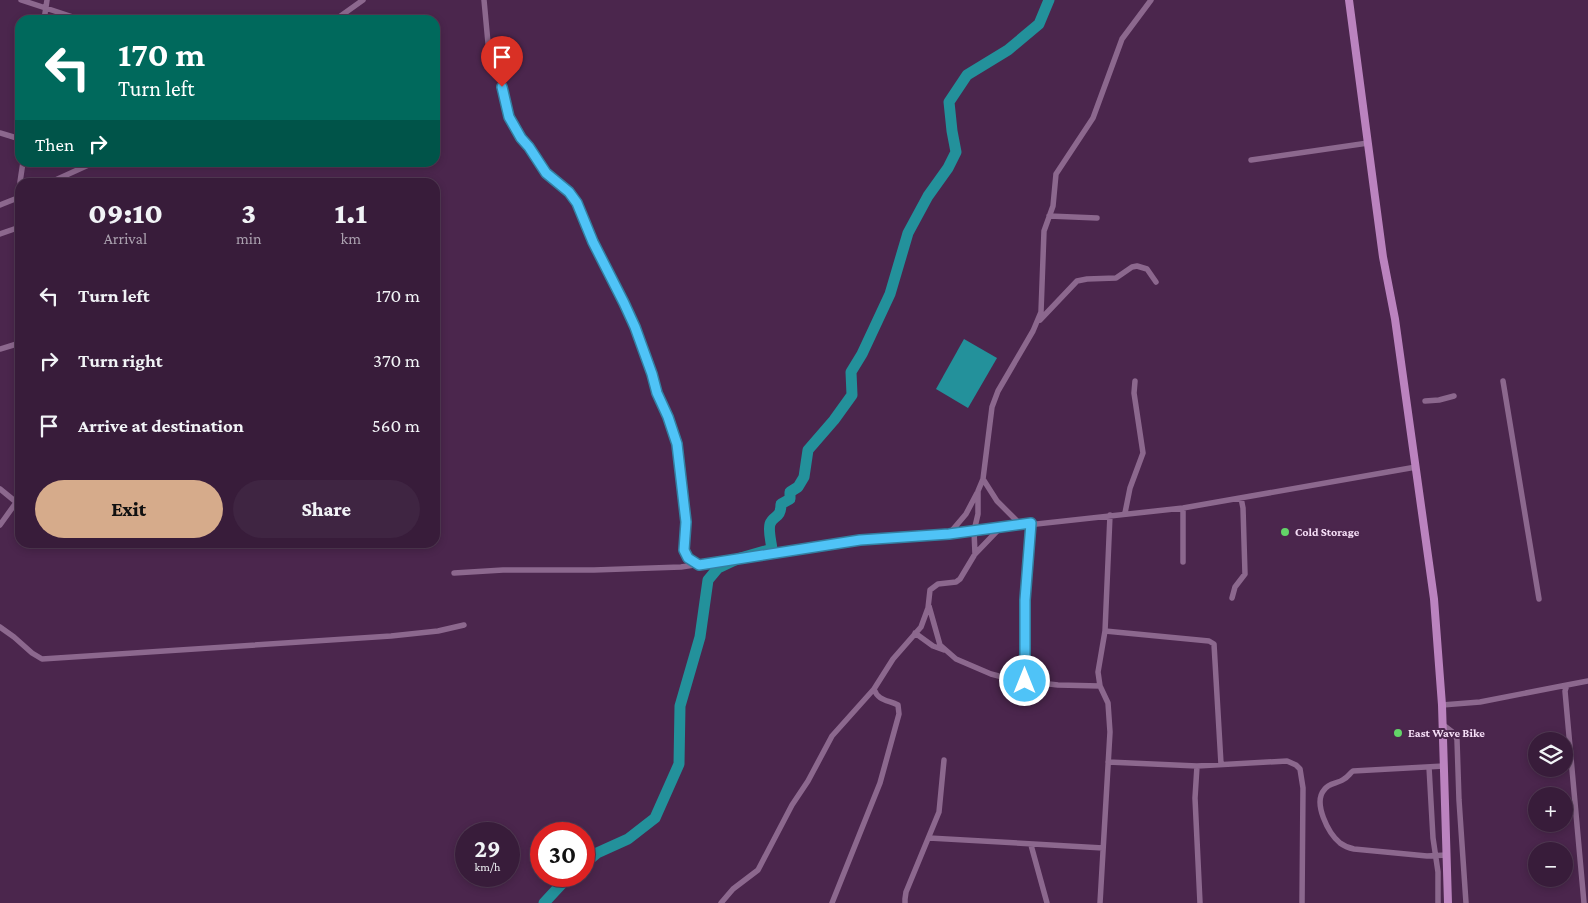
<!DOCTYPE html>
<html lang="en">
<head>
<meta charset="utf-8">
<style>
  :root { --surface:#381c3a; --page:#3f2542; --text:#f1f3f6; --muted:#aba1af; --line:#523a54; --accent:#d6ab8b }
  body { margin:0; font-family:"Crimson Pro",serif; background:var(--page); color:var(--text); height:100vh; display:flex; flex-direction:column; font-size:19px; white-space:nowrap }
  * { box-sizing:border-box; margin:0 }
  p { font-size:16px; color:var(--muted) }
  .icon { flex:none; width:28px; height:28px; fill:none; stroke:currentColor; stroke-width:2; stroke-linecap:round; stroke-linejoin:round }
  .map { position:relative; flex:1; overflow:hidden }
  .sheet { position:absolute; left:15px; top:178px; width:425px; height:370px; display:flex; flex-direction:column; background:var(--surface); border-radius:15px; box-shadow:0 2px 8px #0003,0 0 0 1px var(--line) }
  .sheet>* { flex:none }
  .guide { position:absolute; left:15px; top:15px; width:425px; height:152px; border-radius:15px; box-shadow:0 2px 8px #0003,0 0 0 1px var(--line); background:#00695c; color:#fff; overflow:hidden }
  .controls { position:absolute; left:1528px; top:732px; display:grid; gap:10px }
  .controls a { display:grid; place-items:center; width:45px; height:45px; border-radius:50%; background:var(--surface); box-shadow:0 2px 8px #0003,0 0 0 1px var(--line); font-size:25px }
  .speed { position:absolute; left:455px; top:822px; display:flex; gap:10px; font-size:25px; font-weight:700; text-align:center }
  .speed>* { display:grid; place-content:center; width:65px; height:65px; border-radius:50%; background:var(--surface); box-shadow:0 2px 8px #0003,0 0 0 1px var(--line); line-height:1 }
  .speed small { font-size:12px; font-weight:400 }
  .speed .limit { border:8px solid #d22; background:#fff; color:#111 }
  .pin { position:absolute; display:grid; place-items:center; width:42px; height:42px; color:#fff; margin:-51px -21px; border-radius:50% 50% 50% 0; rotate:-45deg; box-shadow:0 0 5px #0007 }
  .pin .icon { rotate:45deg }
  .me { position:absolute; width:55px; margin:-28px; rotate:0deg; stroke-linejoin:round; filter:drop-shadow(0 0 4px #0008) }
  .turn { display:flex; align-items:center; gap:18px; height:105px; padding:0 20px; font-size:22px }
  .turn .icon { width:65px; height:65px; stroke-width:2.5 }
  .turn b { display:block; font-size:35px; line-height:42px }
  .then { display:flex; align-items:center; height:48px; padding:0 20px; background:#0003; gap:10px; font-size:19px }
  .eta { display:flex; justify-content:space-evenly; align-items:center; height:85px; text-align:center }
  .eta b { font-size:30px; font-weight:800; line-height:35px }
  .button { display:flex; gap:10px; margin-top:auto; padding:10px 20px }
  .button a { flex:1; height:58px; border-radius:30px; background:var(--accent); color:#111; font-size:20px; font-weight:800; line-height:58px; text-align:center }
  .button a+a { background:var(--page); color:var(--text) }
  ul { padding:0; list-style:none }
  li { display:flex; align-items:center; gap:15px; height:65px; padding:0 20px }
  li div { flex:1 }
  li b { display:block; font-size:19px }
  li em { font-style:normal }
  .map>svg:first-child { display:block }
  .water { fill:#23919b }
  .lines { fill:none; stroke-linecap:round; stroke-linejoin:round }
  .river { stroke:#23919b; stroke-width:11 }
  .minor { stroke:#8c688e; stroke-width:5.5 }
  .secondary { stroke:#bb83bf; stroke-width:8 }
  .route-casing { stroke:#337fa1; stroke-width:12 }
  .route { stroke:#4fc3f7; stroke-width:9 }
  .poi-dot { fill:#63d468; stroke:#4b264d; stroke-width:2 }
  .labels { text-anchor:middle; stroke-width:4; stroke-linejoin:round; paint-order:stroke }
  .poi-label { font-size:12px; font-weight:bold; fill:#f6dff7; stroke:#4b264d; text-anchor:start }
</style>
</head>
<body>
<div class="map">
<svg width="1588" height="903" viewBox="0 0 1588 903">
  <rect width="100%" height="100%" fill="#4b264d"/>
  <!-- water -->
  <path class="water" d="M964,339L997,358L968,408L936,389Z"/>
  <g class="lines">
    <!-- river -->
    <path class="river" d="M584,864L597,853L628,839L655,818L679,764L680,706L700,637L708,580L718,568L737,559L772,549C771,541 768,531 770,524C773,515 781,519 781,504L790,499V492L798,487L804,477L808,450L834,420L852,395L851,372L862,354L890,294L908,233L928,196L948,168L956,152L952,131L949,102L967,75L1008,50L1039,24L1049,0
      M544,903L569,876"/>
    <!-- minor -->
    <path class="minor" d="M21,0L82,20
      M484,0L488,43L499,72L509,117L537,162L546,173L569,192L577,203L588,231L635,327L652,374L657,393L668,417L677,445L686,523L684,550L688,558L699,565
      M44,20L47,0
      M335,20L363,0
      M0,133L20,139
      M1251,160L1368,143
      M20,182L23,162
      M51,182L95,162
      M20,184V200
      M0,205L20,197
      M1049,216L1097,218
      M0,234L20,227
      M1040,320L1077,281L1087,279L1116,278L1132,267L1137,266L1147,269L1156,282
      M0,349L20,343
      M1503,381L1539,599
      M1425,401L1439,400L1454,396
      M0,489L16,502
      M1125,513L1130,488L1143,453L1134,393L1135,381
      M1020,524L997,501L983,479L992,407L998,391L1033,331L1041,312L1044,231L1053,206L1056,174L1093,118L1122,39L1151,0
      M0,525L20,497
      M949,534L966,514L977,493
      M975,554L974,531L978,514V491L983,479
      M1183,562V508
      M454,573L503,570H594L681,567L860,540L926,536L1000,528
      M1232,598L1235,587L1245,574L1243,508L1241,498
      M929,606L940,645L956,659L991,674L1014,680L1058,685L1100,686
      M0,627L14,637L32,653L42,659L391,636L438,631L464,625
      M1105,631L1209,641L1214,644L1221,764
      M915,633L933,646L944,650
      M1025,681V600L1031,523
      M1442,705L1480,702L1567,685
      M1442,724L1455,734L1457,740L1459,800L1466,903
      M1108,762L1197,766L1287,761L1296,765L1300,769L1303,788L1302,903
      M1197,766L1195,798L1200,903
      M1444,766L1353,771C1350,773 1348,777 1344,779C1338,784 1329,782 1324,790C1313,803 1328,833 1340,843C1344,846 1349,848 1354,849L1427,856L1447,855
      M1429,767L1433,838L1438,872V903
      M929,838L1103,848
      M1031,845L1047,903
      M721,903L733,889L758,870L792,805L808,781L832,736L874,689L893,659L921,627L928,608L930,590L938,584L956,582L960,579L975,554L1000,528L1183,508L1416,467
      M832,903L880,783L899,714L898,705C888,700 878,701 874,689
      M905,903V899L906,892L939,812L944,760
      M1100,903L1110,732L1108,703L1100,686L1098,672L1105,631L1110,515
      M1584,903L1565,691L1567,685L1588,681"/>
    <!-- secondary -->
    <path class="secondary" d="M1349,0L1375,197L1383,257L1395,319L1434,599L1442,705L1448,903"/>
  </g>
  <g class="lines">
    <defs>
      <path id="route" d="M502,87L509,117L521,138L529,147L546,173L569,192L577,203L593,242L624,303L635,327L652,374L657,393L668,417L677,444L686,522L684,550L688,558L699,565L860,540L949,534L1031,523L1025,600V681"/>
    </defs>
    <!-- route casing -->
    <use href="#route" class="route-casing"/>
    <!-- route -->
    <use href="#route" class="route"/>
  </g>
  <!-- markers -->
  <g class="poi-dot">
    <circle cx="1285" cy="532" r="5"/>
    <circle cx="1398" cy="733" r="5"/>
  </g>
  <g class="labels">
    <!-- poi labels -->
    <g class="poi-label">
      <text x="1295" y="536">Cold Storage</text>
      <text x="1408" y="737">East Wave Bike</text>
    </g>
  </g>
</svg>
<div class="controls">
<a><svg class="icon" aria-label="layers" viewBox="0 0 24 24"><path d="M12 4l9 5-9 5-9-5zM3 14l9 5 9-5"/></svg></a>
<a>+</a>
<a>−</a>
</div>
<div class="speed"><div>29<small>km/h</small></div><div class="limit">30</div></div>
<div class="pin" style="left:502px;top:87px;background:#d93025"><svg class="icon" aria-label="arrive" viewBox="0 0 24 24"><path d="M6 21V4h12l-3 4 3 4H6"/></svg></div>
<svg class="me" style="left:1025px;top:681px" viewBox="-20 -20 40 40"><circle r="17" fill="#4fc3f7" stroke="#fff" stroke-width="3"/><path d="M0-11L8 9 0 5-8 9z" fill="#fff"/></svg>
<div class="guide">
<div class="turn"><svg class="icon" aria-label="left" viewBox="0 0 24 24"><path d="M17 20v-9H6M10 6l-5 5 5 5"/></svg><div><b>170 m</b>Turn left</div></div>
<div class="then">Then<svg class="icon" aria-label="right" viewBox="0 0 24 24"><path d="M7 20v-9h11M14 6l5 5-5 5"/></svg></div>
</div>
<section class="sheet">
<div class="eta">
<div><b>09:10</b><p>Arrival</p></div>
<div><b>3</b><p>min</p></div>
<div><b>1.1</b><p>km</p></div>
</div>
<ul>
<li><svg class="icon" aria-label="left" viewBox="0 0 24 24"><path d="M17 20v-9H6M10 6l-5 5 5 5"/></svg><div><b>Turn left</b></div><em>170 m</em></li>
<li><svg class="icon" aria-label="right" viewBox="0 0 24 24"><path d="M7 20v-9h11M14 6l5 5-5 5"/></svg><div><b>Turn right</b></div><em>370 m</em></li>
<li><svg class="icon" aria-label="arrive" viewBox="0 0 24 24"><path d="M6 21V4h12l-3 4 3 4H6"/></svg><div><b>Arrive at destination</b></div><em>560 m</em></li>
</ul>
<div class="button"><a>Exit</a><a>Share</a></div>
</section>
</div>
</body>
</html>
